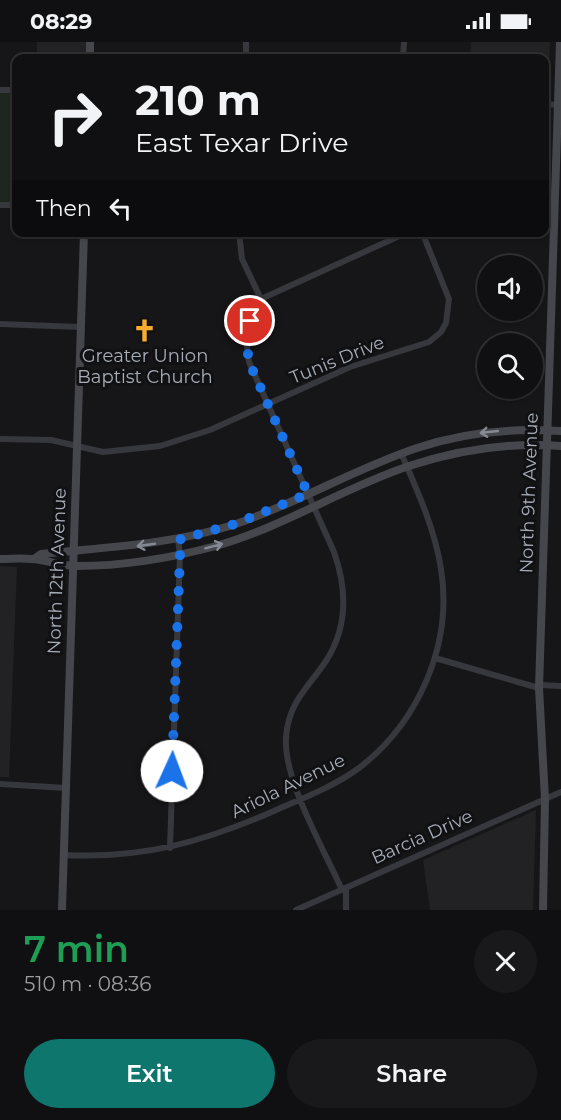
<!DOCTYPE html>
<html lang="en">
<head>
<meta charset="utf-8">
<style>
  :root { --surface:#101012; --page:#19191b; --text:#f1f3f6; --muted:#9c9d9f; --line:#303032; --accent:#0f766e }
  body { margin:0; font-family:Montserrat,sans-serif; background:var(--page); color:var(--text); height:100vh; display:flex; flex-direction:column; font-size:22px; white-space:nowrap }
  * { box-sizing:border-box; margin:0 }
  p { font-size:20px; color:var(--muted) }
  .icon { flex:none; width:33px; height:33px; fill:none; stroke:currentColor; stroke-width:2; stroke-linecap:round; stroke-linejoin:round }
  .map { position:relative; height:868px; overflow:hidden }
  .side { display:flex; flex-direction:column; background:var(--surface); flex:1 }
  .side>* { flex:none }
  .top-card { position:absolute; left:12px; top:12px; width:537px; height:183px; border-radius:12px; box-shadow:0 2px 4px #0004,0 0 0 2px var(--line); background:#101012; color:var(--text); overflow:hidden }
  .controls { position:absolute; left:477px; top:213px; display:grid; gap:12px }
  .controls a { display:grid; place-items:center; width:66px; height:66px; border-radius:50%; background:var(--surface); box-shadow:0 2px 4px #0004,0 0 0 2px var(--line); font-size:30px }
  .pin { position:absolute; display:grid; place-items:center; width:51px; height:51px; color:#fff; margin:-26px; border:3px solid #fff; border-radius:50%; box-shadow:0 2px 6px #0007 }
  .me { position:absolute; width:66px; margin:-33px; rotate:2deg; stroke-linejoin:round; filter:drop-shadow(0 0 4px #0008) }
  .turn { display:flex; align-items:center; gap:21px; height:126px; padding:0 24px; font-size:27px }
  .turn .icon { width:78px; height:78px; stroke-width:2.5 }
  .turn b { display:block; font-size:42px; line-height:51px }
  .then { display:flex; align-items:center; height:57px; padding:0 24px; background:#0003; gap:12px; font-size:22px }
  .round { display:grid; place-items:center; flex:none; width:63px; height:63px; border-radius:32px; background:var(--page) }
  .summary { display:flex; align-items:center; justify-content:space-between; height:102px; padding:0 24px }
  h1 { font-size:36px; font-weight:600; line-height:45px; color:#1e9e55 }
  .primary-button { display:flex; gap:12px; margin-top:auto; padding:12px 24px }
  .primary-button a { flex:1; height:69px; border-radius:36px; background:var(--accent); color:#fff; font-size:24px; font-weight:600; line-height:69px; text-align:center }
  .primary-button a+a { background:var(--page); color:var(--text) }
  .status { display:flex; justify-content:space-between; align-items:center; height:42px; padding:0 30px; background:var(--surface); direction:ltr }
  .status svg { height:16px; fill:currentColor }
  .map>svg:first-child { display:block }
  .built { fill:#222225 }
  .green { fill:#1e261f }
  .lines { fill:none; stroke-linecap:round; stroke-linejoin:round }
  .street { stroke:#37383d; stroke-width:6 }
  .secondary { stroke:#45474d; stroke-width:8 }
  .oneway { stroke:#858993 }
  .route { stroke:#1a73e8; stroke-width:10; stroke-dasharray:0 18 }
  .labels { text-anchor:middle; stroke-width:6; stroke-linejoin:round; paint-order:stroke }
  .poi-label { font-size:18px; fill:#a7adb8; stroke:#111113 }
  .street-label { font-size:18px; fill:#a7adb8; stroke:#111113 }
</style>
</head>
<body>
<div class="status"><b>08:29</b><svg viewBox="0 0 49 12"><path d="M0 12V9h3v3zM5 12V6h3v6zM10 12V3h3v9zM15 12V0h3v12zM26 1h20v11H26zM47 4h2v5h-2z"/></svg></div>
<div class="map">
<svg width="561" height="868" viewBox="0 0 561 868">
  <rect width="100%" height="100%" fill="#161618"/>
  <!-- built -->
  <path class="built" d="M37,0H86V16H37Z
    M471,0H550L548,58H545L544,16H470Z
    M0,524L17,525L9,735H0Z
    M536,768L533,868H430L423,818Z"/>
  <!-- green -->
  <path class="green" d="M0,48H16V163H0Z"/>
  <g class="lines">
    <!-- street -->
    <path class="street" d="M246,16V0
      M403,16L404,0
      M0,48H16
      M544,62L558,63
      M0,163H16
      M544,165L555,167
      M239,190L242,217L261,257
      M0,282L80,285
      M0,397L51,398L103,410L160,404L210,388L350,325L429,300L441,290L446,281L449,257L422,190
      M435,616L539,646
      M539,643L561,644
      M0,742L66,746
      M170,806L180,512L178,498
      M64,813C143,817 203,800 274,769C303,756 333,745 359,726C419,680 453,602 441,527C435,487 417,448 401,411
      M342,848C324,807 283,738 286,695C289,659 308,646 326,619C348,585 347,547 334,510L249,320C243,295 252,279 261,257L408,190
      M296,868L561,750
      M346,868V846"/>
    <!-- secondary -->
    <path class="secondary" d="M90,16V0
      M0,517C11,517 21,516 32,517C47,518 61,524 77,524C123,524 171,516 216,504C283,485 343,446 409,424C458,408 510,400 561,404
      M34,517L41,512C106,505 169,503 233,483C296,462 354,427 417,406C464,390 512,386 561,389
      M62,868L84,190
      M543,868L545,757L539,646L560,0"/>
  </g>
  <!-- one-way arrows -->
  <defs><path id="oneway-shaft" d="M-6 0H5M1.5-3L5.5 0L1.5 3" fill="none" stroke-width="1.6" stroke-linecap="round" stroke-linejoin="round" transform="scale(1.5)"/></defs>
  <g class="oneway">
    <use href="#oneway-shaft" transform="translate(489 390) rotate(174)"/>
    <use href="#oneway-shaft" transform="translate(146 503) rotate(172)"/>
    <use href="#oneway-shaft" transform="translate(214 504) rotate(-15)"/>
  </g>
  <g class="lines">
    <!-- route -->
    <path class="route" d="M172,729L180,513L178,498L235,482L308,452L249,320L246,297L250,279"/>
  </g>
  <!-- icons -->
  <defs>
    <symbol id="church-bare" viewBox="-9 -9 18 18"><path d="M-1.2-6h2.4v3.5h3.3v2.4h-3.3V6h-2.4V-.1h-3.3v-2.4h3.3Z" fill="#f7ac2f" stroke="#111113" stroke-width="2.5" paint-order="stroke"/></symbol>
  </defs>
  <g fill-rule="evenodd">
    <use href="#church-bare" x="128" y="272" width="33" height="33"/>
  </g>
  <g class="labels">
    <!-- poi labels -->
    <g class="poi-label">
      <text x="145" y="320">Greater Union<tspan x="145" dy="21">Baptist Church</tspan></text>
    </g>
    <!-- street labels -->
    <g class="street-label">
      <text transform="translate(337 318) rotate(-22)" y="6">Tunis Drive</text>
      <text transform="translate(529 451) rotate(-88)" y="6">North 9th Avenue</text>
      <text transform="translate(57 529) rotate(-88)" y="6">North 12th Avenue</text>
      <text transform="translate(288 744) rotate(-26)" y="6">Ariola Avenue</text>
      <text transform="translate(422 795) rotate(-24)" y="6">Barcia Drive</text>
    </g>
  </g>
</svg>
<div class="controls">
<a><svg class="icon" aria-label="sound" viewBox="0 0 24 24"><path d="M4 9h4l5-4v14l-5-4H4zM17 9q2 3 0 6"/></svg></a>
<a><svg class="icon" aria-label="search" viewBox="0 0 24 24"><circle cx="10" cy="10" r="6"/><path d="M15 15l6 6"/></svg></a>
</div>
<div class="pin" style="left:250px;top:279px;background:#d93025"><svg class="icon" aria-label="arrive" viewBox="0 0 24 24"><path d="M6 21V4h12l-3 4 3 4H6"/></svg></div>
<svg class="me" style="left:172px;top:729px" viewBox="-20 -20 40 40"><circle r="19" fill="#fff"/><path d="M0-13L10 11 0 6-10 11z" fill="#1a73e8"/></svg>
<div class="top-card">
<div class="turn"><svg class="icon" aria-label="right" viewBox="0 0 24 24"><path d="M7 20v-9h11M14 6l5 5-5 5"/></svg><div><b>210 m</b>East Texar Drive</div></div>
<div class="then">Then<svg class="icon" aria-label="left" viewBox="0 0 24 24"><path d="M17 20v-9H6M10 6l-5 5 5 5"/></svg></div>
</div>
</div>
<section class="side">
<div class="summary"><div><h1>7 min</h1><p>510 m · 08:36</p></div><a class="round"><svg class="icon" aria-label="close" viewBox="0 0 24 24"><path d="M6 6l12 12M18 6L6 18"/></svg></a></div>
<div class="primary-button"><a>Exit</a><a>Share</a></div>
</section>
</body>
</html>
